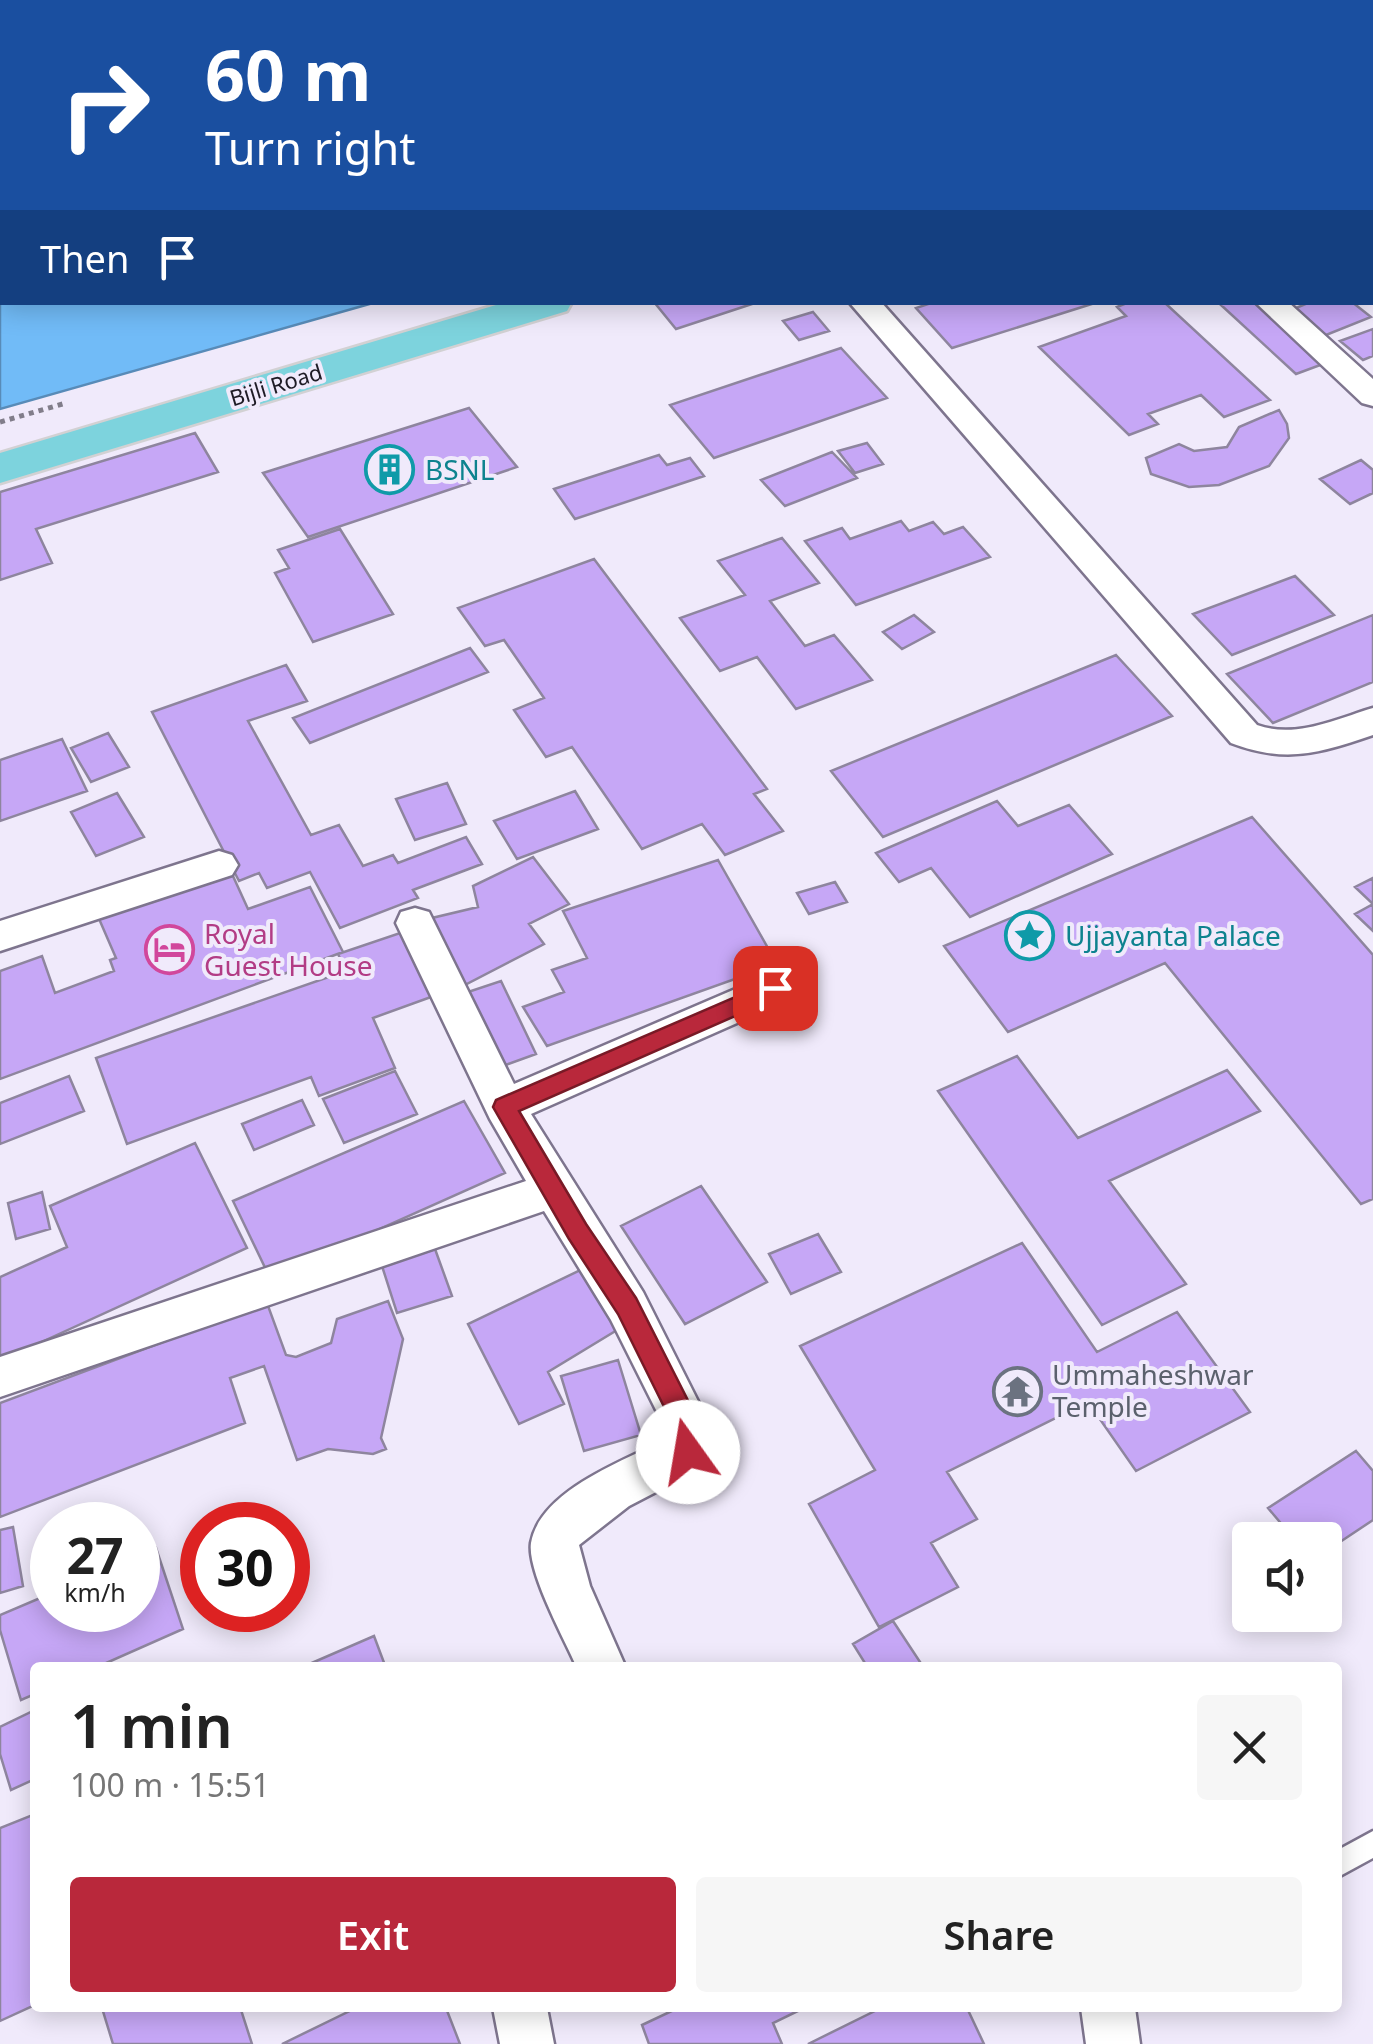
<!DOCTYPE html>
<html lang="en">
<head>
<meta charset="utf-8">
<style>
  :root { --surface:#fff; --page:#f6f6f6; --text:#222; --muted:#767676; --accent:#b9283b }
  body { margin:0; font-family:"Noto Sans",sans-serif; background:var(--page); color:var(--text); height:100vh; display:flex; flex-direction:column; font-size:38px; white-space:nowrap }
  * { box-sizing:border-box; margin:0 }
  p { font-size:32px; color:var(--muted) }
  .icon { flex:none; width:55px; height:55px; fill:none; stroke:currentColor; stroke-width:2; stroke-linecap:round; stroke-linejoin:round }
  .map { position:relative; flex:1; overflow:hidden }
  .drawer { position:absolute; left:30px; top:1662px; width:1312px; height:350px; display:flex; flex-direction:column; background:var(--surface); border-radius:10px; box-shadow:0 5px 25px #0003 }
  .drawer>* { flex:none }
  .top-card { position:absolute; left:0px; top:0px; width:1375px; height:305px; box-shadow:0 5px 25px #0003; background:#1a4fa0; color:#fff; overflow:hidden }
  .tools { position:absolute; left:1232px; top:1522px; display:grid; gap:20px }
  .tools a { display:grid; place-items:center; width:110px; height:110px; border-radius:10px; background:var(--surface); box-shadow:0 5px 25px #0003; font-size:50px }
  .speed { position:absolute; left:30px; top:1502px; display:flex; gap:20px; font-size:50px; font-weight:700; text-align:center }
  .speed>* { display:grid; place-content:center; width:130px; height:130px; border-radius:50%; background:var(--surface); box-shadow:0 5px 25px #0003; line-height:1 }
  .speed small { font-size:25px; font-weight:400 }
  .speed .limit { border:15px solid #d22; background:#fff; color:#111 }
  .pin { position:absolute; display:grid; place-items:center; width:85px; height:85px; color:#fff; margin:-42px; border-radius:20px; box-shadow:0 5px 15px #0006 }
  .me { position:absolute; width:110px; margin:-55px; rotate:347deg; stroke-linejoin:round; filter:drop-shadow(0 0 8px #0008) }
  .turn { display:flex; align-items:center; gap:35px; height:210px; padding:0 40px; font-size:45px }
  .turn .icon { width:130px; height:130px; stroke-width:2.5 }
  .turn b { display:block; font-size:70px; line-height:85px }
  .then { display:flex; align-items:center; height:95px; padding:0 40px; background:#0003; gap:20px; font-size:38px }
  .round { display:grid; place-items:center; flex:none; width:105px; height:105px; border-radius:10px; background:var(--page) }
  .head { display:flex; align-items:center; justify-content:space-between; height:170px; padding:0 40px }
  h1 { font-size:60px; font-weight:600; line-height:75px }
  .button { display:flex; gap:20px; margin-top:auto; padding:20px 40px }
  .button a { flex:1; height:115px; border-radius:10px; background:var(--accent); color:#fff; font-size:40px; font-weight:600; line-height:115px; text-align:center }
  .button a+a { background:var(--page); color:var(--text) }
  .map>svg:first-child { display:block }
  .green { fill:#e0d0fc }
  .water { fill:#71bbf7; stroke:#588bb8; stroke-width:2.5 }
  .building { fill:#c6a7f6; stroke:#8e859e; stroke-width:2.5 }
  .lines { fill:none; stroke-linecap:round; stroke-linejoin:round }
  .service-casing { stroke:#7e758e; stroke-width:5 }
  .minor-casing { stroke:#7e758e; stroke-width:5 }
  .tertiary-casing { stroke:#7e758e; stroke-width:5 }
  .primary-casing { stroke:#d2d1d3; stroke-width:5 }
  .path { stroke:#817d8a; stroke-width:5; stroke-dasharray:5 5; stroke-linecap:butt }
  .service { fill:#fff; fill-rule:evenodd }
  .minor { fill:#fff; fill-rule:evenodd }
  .tertiary { fill:#fff; fill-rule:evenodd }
  .primary { fill:#7dd3dd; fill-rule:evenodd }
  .route { fill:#b9283b; stroke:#781a26; stroke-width:2.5 }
  .labels { text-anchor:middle; stroke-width:8; stroke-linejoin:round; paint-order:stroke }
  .far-street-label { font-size:22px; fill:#1e1b25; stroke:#f0eafb }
  .culture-label { font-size:28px; fill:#0d838f; stroke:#f0eafb; text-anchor:start }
  .hotel-label { font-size:28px; fill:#b23c85; stroke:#f0eafb; text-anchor:start }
  .worship-label { font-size:28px; fill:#5b616d; stroke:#f0eafb; text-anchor:start }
</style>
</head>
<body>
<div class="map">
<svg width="1373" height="2044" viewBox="0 0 1373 2044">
  <rect width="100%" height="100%" fill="#f0eafb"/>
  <!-- green -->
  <path class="green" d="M696,0H1145L1148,2H698Z"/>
  <!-- water -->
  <path class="water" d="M0,197L2,302L373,303L0,409Z"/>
  <!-- building -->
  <path class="building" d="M427,0H543L545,2H416Z
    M1247,0H1373V18L1372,2Z
    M654,302H758L676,329Z
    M934,302H1098L952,348L916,308Z
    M1129,302H1164L1270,400L1224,417L1201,395L1148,414L1158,424L1129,435L1039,347L1126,316L1117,307Z
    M1227,302H1255L1323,364L1296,374L1221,305Z
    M1310,302H1352L1371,317L1321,337L1289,311Z
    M813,312L829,331L799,340L783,321Z
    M1373,329V356L1363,360L1340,341Z
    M841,348L887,398L714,458L670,405Z
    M469,408L517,467L308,537L263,473Z
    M1279,410L1287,424L1289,438L1269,466L1219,485L1189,487L1151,474L1146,458L1179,444L1194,451L1227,447L1239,427Z
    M195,433L218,472L36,529L52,563L0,580V492Z
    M867,443L883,464L855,473L838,451Z
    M832,452L857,478L785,506L761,480Z
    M659,455L667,465L690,458L704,476L575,519L554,489Z
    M1361,460L1373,470V493L1350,504L1320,479Z
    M901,521L909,531L933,522L944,534L963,527L990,557L856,605L805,541L842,528L850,539Z
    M340,529L393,614L313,642L275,573L289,568L278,550Z
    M782,538L819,583L770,601L805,646L834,635L872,680L796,709L757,657L720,671L680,618L745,595L718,561Z
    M594,559L767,789L754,794L783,831L725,855L702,824L642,849L572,747L546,757L514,710L544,698L504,640L485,646L458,608Z
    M1295,576L1334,615L1232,655L1193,614Z
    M914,615L934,632L902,649L883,632Z
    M1373,615V682L1273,723L1227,674Z
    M470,648L488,672L310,743L293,718Z
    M1116,655L1172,716L883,837L831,771Z
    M286,665L307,701L248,721L311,835L339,825L363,866L393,855L398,863L466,837L482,864L413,890L418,898L340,928L310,872L267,888L259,873L239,881L152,712Z
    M108,733L129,767L91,782L71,748Z
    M62,739L87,791L0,821V760Z
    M447,783L466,824L415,840L396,799Z
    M575,791L598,829L517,859L494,821Z
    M117,793L144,837L96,856L71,812Z
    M997,801L1018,826L1069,805L1112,854L970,917L931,868L899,882L876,853Z
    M1252,817L1373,955V1199L1361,1204L1165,963L1008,1032L944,946Z
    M222,852L248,909L310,887L343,952L0,1079V971L42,956L55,993L114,971L110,960L116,958L90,898Z
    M533,857L569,904L529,924L544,944L459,988L432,918L478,907L473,886Z
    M718,860L777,964L547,1046L523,1007L564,992L552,970L587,958L563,911Z
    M1373,878V931L1355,914L1373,904L1355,887Z
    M835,882L847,902L809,914L797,893Z
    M409,930L442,993L373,1018L395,1068L319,1096L311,1077L127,1144L96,1058L346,971L338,954Z
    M501,981L536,1054L497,1068L456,996Z
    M1017,1056L1078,1138L1227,1070L1260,1111L1109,1181L1186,1284L1102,1325L938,1091Z
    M395,1071L417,1114L344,1143L323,1099Z
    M69,1076L84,1111L0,1144V1103Z
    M302,1100L314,1125L254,1150L242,1124Z
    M464,1101L505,1173L270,1278L233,1201Z
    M195,1143L247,1248L0,1361V1277L67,1247L50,1206Z
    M701,1186L767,1282L685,1324L621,1226Z
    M42,1192L50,1229L16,1239L8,1203Z
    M818,1234L841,1272L791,1294L769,1254Z
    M1022,1243L1097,1352L1177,1312L1250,1412L1136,1471L1088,1402L947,1472L977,1519L931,1543L958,1587L879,1627L809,1504L875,1470L800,1346Z
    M435,1249L452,1296L397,1313L382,1266Z
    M593,1264L622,1327L548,1372L564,1404L519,1424L468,1324Z
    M388,1301L403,1339L381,1438L386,1449L373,1454L328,1449L297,1460L264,1366L230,1378L245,1423L0,1517V1403L267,1303L286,1355L296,1357L331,1343L337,1319Z
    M618,1360L641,1435L584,1451L561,1376Z
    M1356,1451L1373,1471V1520L1325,1552V1540H1295L1268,1508Z
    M13,1527L23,1586L0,1593V1530Z
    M156,1548L183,1629L95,1668H35V1694L21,1700L0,1630V1615L52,1593V1610H138V1556Z
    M893,1621L924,1668H868L853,1644Z
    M374,1636L386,1668H308L307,1665Z
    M35,1710V1779L11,1790L0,1754V1727Z
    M35,1814V2005L0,2021V1828Z
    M102,2008H245L241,2010L252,2044H113Z
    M356,2008H446L460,2044H282Z
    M678,2008H804L773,2023L782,2044H649L642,2025Z
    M881,2008H967L984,2044H808Z"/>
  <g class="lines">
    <defs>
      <path id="service" d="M1373,1831V1858L1338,1877V1850Z"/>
      <path id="minor" d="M173,0H202L203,2H175Z
        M1147,0H1174L1175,2H1149Z
        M2,5V21L0,22V6Z
        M0,98H2V114H0Z
        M849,302H881L1257,725C1296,739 1336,719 1373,708V735C1320,753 1286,764 1231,743Z
        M1255,302H1288L1373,379V406L1362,403Z
        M219,851L232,855L238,865L232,875L0,951V921Z
        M415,908L429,912L514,1084L761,978L775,973L789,978L795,989L789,1000L531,1114L643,1292L717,1439L704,1467L629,1506L579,1545L590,1586L626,1668H577C565,1640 527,1572 531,1543C540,1490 627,1459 670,1438L611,1320L544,1211L0,1397V1357L526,1181L490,1119L396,923L401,912Z
        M493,2008H547L554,2044H500Z
        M1081,2008H1135L1140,2044H1086Z"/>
      <path id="tertiary" d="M1372,48H1373V68H1372Z"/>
      <path id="primary" d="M591,0H627L629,2H593Z
        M653,0H689L691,2H655Z
        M506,302H572L567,311L0,483V453Z"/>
    </defs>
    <!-- service casing -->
    <use href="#service" class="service-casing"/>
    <!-- minor casing -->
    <use href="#minor" class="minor-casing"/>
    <!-- tertiary casing -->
    <use href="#tertiary" class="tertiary-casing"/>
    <!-- primary casing -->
    <use href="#primary" class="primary-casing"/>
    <!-- path -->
    <path class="path" d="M0,422L66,403"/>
    <!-- service -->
    <use href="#service" class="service"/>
    <!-- minor -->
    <use href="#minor" class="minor"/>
    <!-- tertiary -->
    <use href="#tertiary" class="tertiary"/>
    <!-- primary -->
    <use href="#primary" class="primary"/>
  </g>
  <!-- route -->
  <path class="route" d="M775,980L786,988L783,995L519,1111L586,1224L636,1298L703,1430L707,1439L697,1460L688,1464L679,1460L675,1452L680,1439L618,1314L569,1239L493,1107L496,1100Z"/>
  <!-- icons -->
  <defs>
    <symbol id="building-ring" viewBox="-11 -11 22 22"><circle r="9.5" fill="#f0eafb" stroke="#0f9aa8" stroke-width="1.5"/><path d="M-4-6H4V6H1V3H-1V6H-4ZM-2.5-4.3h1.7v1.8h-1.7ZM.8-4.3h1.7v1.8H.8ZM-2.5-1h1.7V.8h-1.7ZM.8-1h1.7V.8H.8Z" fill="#0f9aa8"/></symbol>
    <symbol id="sight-ring" viewBox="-11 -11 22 22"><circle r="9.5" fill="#f0eafb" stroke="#0f9aa8" stroke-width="1.5"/><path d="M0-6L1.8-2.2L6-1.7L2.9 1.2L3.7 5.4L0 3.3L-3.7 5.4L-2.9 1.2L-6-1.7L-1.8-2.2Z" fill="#0f9aa8"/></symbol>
    <symbol id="hotel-ring" viewBox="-11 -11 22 22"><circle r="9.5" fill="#f0eafb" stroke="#d1479c" stroke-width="1.5"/><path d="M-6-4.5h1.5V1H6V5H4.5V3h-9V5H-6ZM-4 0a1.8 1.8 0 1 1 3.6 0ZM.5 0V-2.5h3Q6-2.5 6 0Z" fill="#d1479c"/></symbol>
    <symbol id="temple-ring" viewBox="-11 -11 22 22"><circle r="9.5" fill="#f0eafb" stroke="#6b7280" stroke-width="1.5"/><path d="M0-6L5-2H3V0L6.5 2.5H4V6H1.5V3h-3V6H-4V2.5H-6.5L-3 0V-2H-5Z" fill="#6b7280"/></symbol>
  </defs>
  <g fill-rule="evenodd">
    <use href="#building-ring" x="362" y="442" width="55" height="55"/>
    <use href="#sight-ring" x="1002" y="908" width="55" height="55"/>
    <use href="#hotel-ring" x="142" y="922" width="55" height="55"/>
    <use href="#temple-ring" x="990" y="1364" width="55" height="55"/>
  </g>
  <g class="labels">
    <!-- far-street labels -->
    <g class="far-street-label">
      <text transform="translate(276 385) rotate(-17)" y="8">Bijli Road</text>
    </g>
    <!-- culture labels -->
    <g class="culture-label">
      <text x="425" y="480">BSNL</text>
      <text x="1065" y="946">Ujjayanta Palace</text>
    </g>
    <!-- hotel labels -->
    <g class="hotel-label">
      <text x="204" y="944">Royal<tspan x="204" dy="32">Guest House</tspan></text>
    </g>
    <!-- worship labels -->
    <g class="worship-label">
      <text x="1052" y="1385">Ummaheshwar<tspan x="1052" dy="32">Temple</tspan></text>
    </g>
  </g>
</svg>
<div class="tools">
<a><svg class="icon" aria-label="sound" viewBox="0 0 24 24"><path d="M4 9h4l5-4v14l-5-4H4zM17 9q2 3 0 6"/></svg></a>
</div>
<div class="speed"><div>27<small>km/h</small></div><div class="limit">30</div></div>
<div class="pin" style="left:775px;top:988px;background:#d93025"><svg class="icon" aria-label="arrive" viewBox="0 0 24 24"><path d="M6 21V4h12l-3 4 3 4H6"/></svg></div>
<svg class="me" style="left:688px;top:1452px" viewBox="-20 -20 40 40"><circle r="19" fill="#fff"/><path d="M0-13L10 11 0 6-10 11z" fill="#b9283b"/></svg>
<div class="top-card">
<div class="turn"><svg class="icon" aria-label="right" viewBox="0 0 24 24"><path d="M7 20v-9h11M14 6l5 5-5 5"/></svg><div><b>60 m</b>Turn right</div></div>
<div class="then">Then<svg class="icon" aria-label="arrive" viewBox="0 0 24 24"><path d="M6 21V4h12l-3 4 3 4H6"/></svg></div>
</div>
<section class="drawer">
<div class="head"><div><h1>1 min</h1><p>100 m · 15:51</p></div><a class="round"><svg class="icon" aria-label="close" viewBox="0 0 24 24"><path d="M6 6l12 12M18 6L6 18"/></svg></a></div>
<div class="button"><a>Exit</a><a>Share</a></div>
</section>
</div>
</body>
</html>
